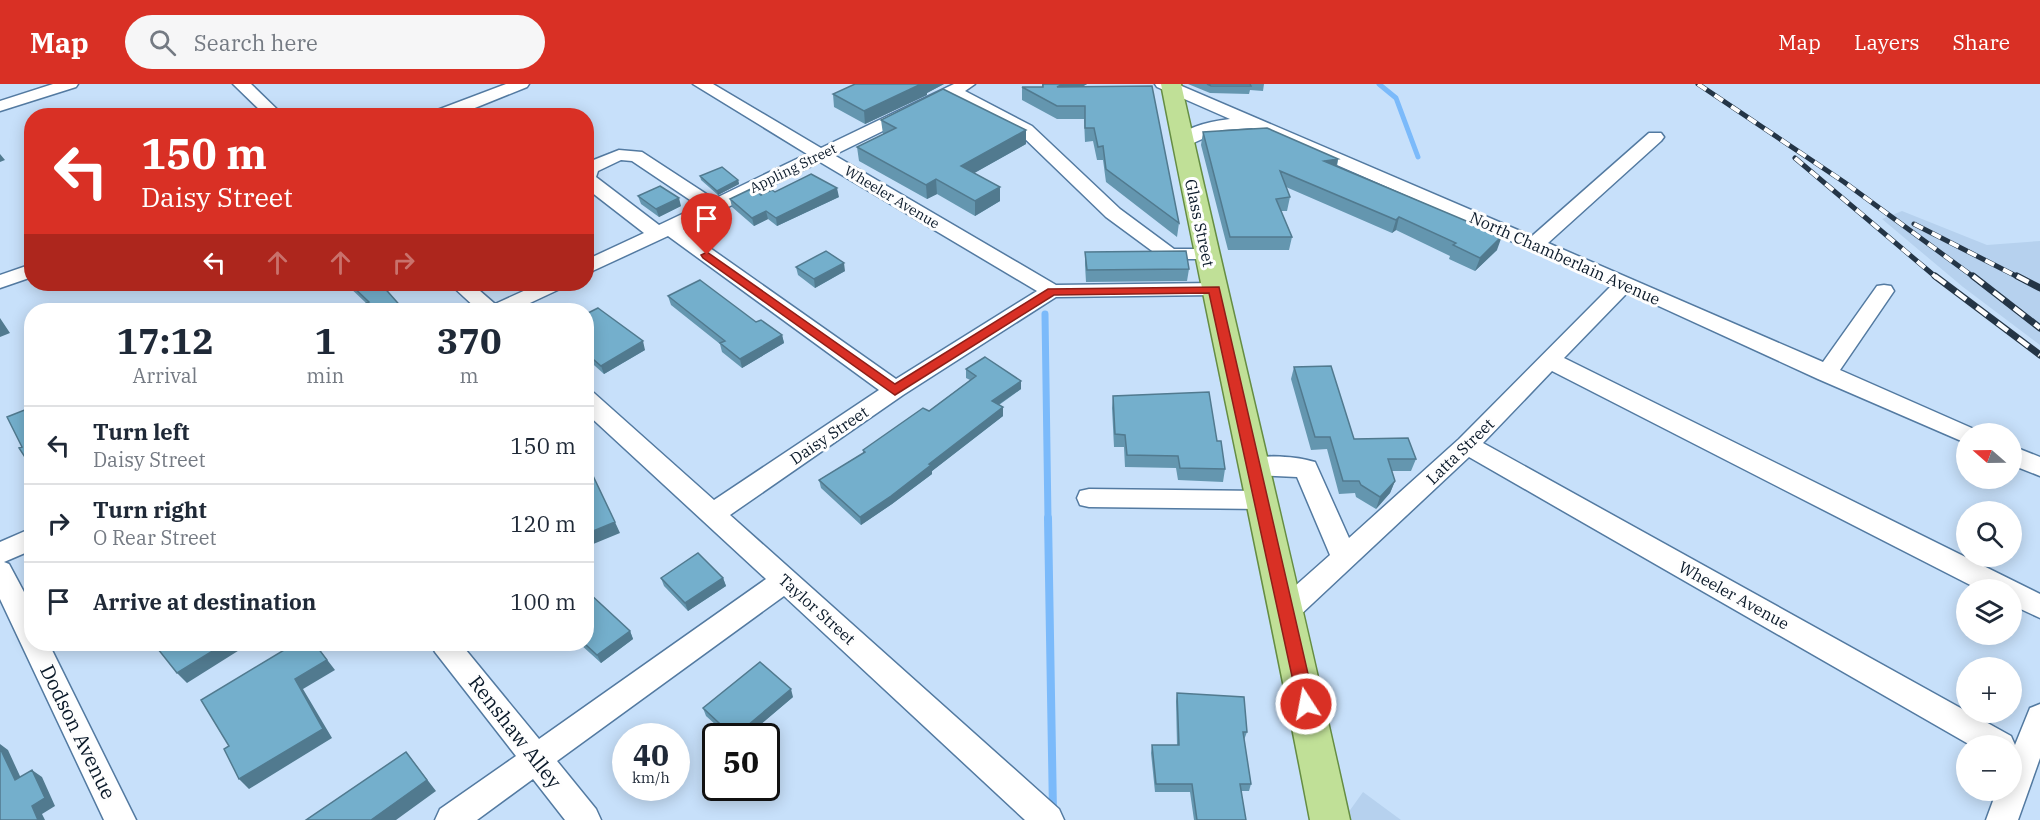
<!DOCTYPE html>
<html lang="en">
<head>
<meta charset="utf-8">
<style>
  :root { --surface:#fff; --page:#f6f6f7; --text:#1f2937; --muted:#747a83; --line:#e0e1e3; --accent:#d93025 }
  body { margin:0; font-family:"IBM Plex Serif",serif; background:var(--page); color:var(--text); height:100vh; display:flex; flex-direction:column; font-size:22px; white-space:nowrap }
  * { box-sizing:border-box; margin:0 }
  p { font-size:20px; color:var(--muted) }
  .icon { flex:none; width:33px; height:33px; fill:none; stroke:currentColor; stroke-width:2; stroke-linecap:round; stroke-linejoin:round }
  .map { position:relative; flex:1; overflow:hidden }
  .details { position:absolute; left:24px; top:219px; width:570px; height:348px; display:flex; flex-direction:column; background:var(--surface); border-radius:24px; box-shadow:0 3px 15px #0003 }
  .details>* { flex:none }
  .guide { position:absolute; left:24px; top:24px; width:570px; height:183px; border-radius:24px; box-shadow:0 3px 15px #0003; background:#d93025; color:#fff; overflow:hidden }
  .needle { width:39px; rotate:290deg }
  .fabs { position:absolute; left:1956px; top:339px; display:grid; gap:12px }
  .fabs a { display:grid; place-items:center; width:66px; height:66px; border-radius:50%; background:var(--surface); box-shadow:0 3px 15px #0003; font-size:30px }
  .speed { position:absolute; left:612px; top:639px; display:flex; gap:12px; font-size:30px; font-weight:700; text-align:center }
  .speed>* { display:grid; place-content:center; width:78px; height:78px; border-radius:50%; background:var(--surface); box-shadow:0 3px 15px #0003; line-height:1 }
  .speed small { font-size:15px; font-weight:400 }
  .speed .limit { border:3px solid #111; border-radius:9px; background:#fff; color:#111 }
  .pin { position:absolute; display:grid; place-items:center; width:51px; height:51px; color:#fff; margin:-62px -26px; border-radius:50% 50% 50% 0; rotate:-45deg; box-shadow:0 0 6px #0007 }
  .pin .icon { rotate:45deg }
  .me { position:absolute; width:66px; margin:-33px; rotate:349deg; stroke-linejoin:round; filter:drop-shadow(0 0 4px #0008) }
  .turn { display:flex; align-items:center; gap:21px; height:126px; padding:0 18px; font-size:27px }
  .turn .icon { width:78px; height:78px; stroke-width:2.5 }
  .turn b { display:block; font-size:42px; line-height:51px }
  .lanes { display:flex; align-items:center; height:57px; padding:0 18px; background:#0003; justify-content:center; gap:30px; direction:ltr }
  .lanes .off { opacity:.35 }
  .eta { display:flex; justify-content:space-evenly; align-items:center; height:102px; text-align:center }
  .eta b { font-size:36px; font-weight:800; line-height:42px }
  ul { padding:0; list-style:none }
  li { display:flex; align-items:center; gap:18px; height:78px; padding:0 18px; border-top:2px solid var(--line) }
  li div { flex:1 }
  li b { display:block; font-size:22px }
  li em { font-style:normal }
  header { display:flex; align-items:center; gap:36px; box-sizing:border-box; height:84px; padding:0 30px; background:var(--accent); color:#fff }
  header strong { font-size:28px }
  nav { display:flex; gap:33px; margin-inline-start:auto; font-size:21px }
  .search { width:420px; height:54px; background:var(--page); display:flex; align-items:center; gap:15px; box-sizing:border-box; padding:0 21px; border-radius:33px; color:var(--muted); font-size:22px }
  .map>svg:first-child { display:block }
  .built { fill:#b6d1ee }
  .lines { fill:none; stroke-linecap:round; stroke-linejoin:round }
  .stream-far2 { stroke:#7bbafa; stroke-width:5 }
  .stream-far1 { stroke:#7bbafa; stroke-width:7 }
  .stream { stroke:#7bbafa; stroke-width:8 }
  .minor-casing { stroke:#537aa1; stroke-width:3 }
  .major-casing { stroke:#658d43; stroke-width:3 }
  .minor { fill:#fff; fill-rule:evenodd }
  .major { fill:#c0e097; fill-rule:evenodd }
  .rail-far1-casing { stroke:#243546; stroke-width:5 }
  .rail-casing { stroke:#243546; stroke-width:7 }
  .rail-far1 { stroke:#fefefe; stroke-width:4; stroke-dasharray:10; stroke-linecap:butt }
  .rail { stroke:#fefefe; stroke-width:4.5; stroke-dasharray:13; stroke-linecap:butt }
  .wall { fill:#6496af }
  .shaded-wall { fill:#517a8f }
  .building { fill:#74afcc; stroke:#517a8f; stroke-width:1.5 }
  .route { fill:#d93025; stroke:#8d1f18; stroke-width:1.5 }
  .labels { text-anchor:middle; stroke-width:6; stroke-linejoin:round; paint-order:stroke }
  .far-street-label { font-size:14px; fill:#0a1929; stroke:#fefefe }
  .street-label { font-size:16px; fill:#0a1929; stroke:#fefefe }
  .near-street-label { font-size:20px; fill:#0a1929; stroke:#fefefe }
</style>
</head>
<body>
<header>
<strong>Map</strong>
<div class="search"><svg class="icon" aria-label="search" viewBox="0 0 24 24"><circle cx="10" cy="10" r="6"/><path d="M15 15l6 6"/></svg>Search here</div>
<nav><a>Map</a><a>Layers</a><a>Share</a></nav>
</header>
<div class="map">
<svg width="2040" height="736" viewBox="0 0 2040 736">
  <rect width="100%" height="100%" fill="#c7e0fa"/>
  <!-- built -->
  <path class="built" d="M1902,127L1987,161L2040,157V261L1963,203L1882,135Z
    M1363,708L1401,736H1343Z"/>
  <g class="lines">
    <!-- stream-far2 -->
    <path class="stream-far2" d="M1379,0L1396,14L1418,73"/>
    <!-- stream-far1 -->
    <path class="stream-far1" d="M1045,230L1048,435"/>
    <!-- stream -->
    <path class="stream" d="M1048,434L1053,729"/>
    <defs>
      <path id="minor" d="M53,0H78L76,3L0,27V17Z
        M233,0H251L284,32H266Z
        M506,0H529L527,3L455,32H430L432,28Z
        M693,0H713L821,64L954,0H975L965,7L1032,42L1120,125L1174,165H1214L1217,169L1214,173L1207,175H1163L1106,133L1020,50L952,13L834,71L1056,201L1214,199L1221,201L1224,205L1221,209L1214,211L1056,213L903,311L730,431L1059,725L1064,736H1025L784,512L557,677L596,725L601,736H565L533,695L477,736H435L440,725L516,672L435,568L431,560H461L539,655L766,495L586,329V307L594,309L714,416L879,306L668,152L586,190V176L644,149L586,104V79L619,66L642,68L714,115L807,70ZM621,76L632,77L699,122L659,141L596,93L598,87ZM820,78L1037,207L896,295L683,145Z
        M1155,0H1177L1532,152L1649,49H1661L1664,53L1661,57L1548,159L1823,278L1877,202L1884,201L1891,202L1894,207L1840,286L1974,345L1977,350H1966V359L1818,295L1628,208L1564,274L2040,510V534L2012,521V506H1980L1552,287L1483,359L2011,652L2015,661L2030,624L2040,620V674L2018,736H1986L1997,706H2012V662H1972L1469,373L1297,534L1287,537L1277,534L1273,526L1277,518L1330,471L1297,393L1254,391L1245,388L1242,382L1245,376C1264,370 1296,372 1315,378L1349,454L1459,355L1612,201L1252,44L1222,46L1189,61H1177L1174,57C1186,42 1212,37 1230,35L1157,3Z
        M32,180V193L0,204V191Z
        M450,200H472L495,220L539,200H565L562,204L515,226H478Z
        M2012,362L2040,373V392L2012,381Z
        M1089,405L1262,407L1271,409L1275,416L1271,423L1262,425L1089,423L1080,421L1077,414L1080,407Z
        M32,444V466L4,478L9,480L32,523V560H49L136,736H104L0,515V458Z"/>
      <path id="major" d="M1161,0H1181C1236,246 1296,490 1350,736H1310C1263,490 1209,246 1161,0Z"/>
    </defs>
    <!-- minor casing -->
    <use href="#minor" class="minor-casing"/>
    <!-- major casing -->
    <use href="#major" class="major-casing"/>
    <!-- minor -->
    <use href="#minor" class="minor"/>
    <!-- major -->
    <use href="#major" class="major"/>
    <defs>
      <path id="rail-far1" d="M1698,0L1844,98L1975,194
        M1795,74L1937,194
        M1914,140L2020,194"/>
      <path id="rail" d="M1935,192L2040,271
        M1973,192L2040,244
        M2017,192L2040,204"/>
    </defs>
    <!-- rail-far1 casing -->
    <use href="#rail-far1" class="rail-far1-casing"/>
    <!-- rail casing -->
    <use href="#rail" class="rail-casing"/>
    <!-- rail-far1 -->
    <use href="#rail-far1" class="rail-far1"/>
    <!-- rail -->
    <use href="#rail" class="rail"/>
  </g>
  <!-- wall -->
  <path class="wall" d="M866,0H944L927,9V11L865,40L834,23L833,10Z
    M1042,0H1087L1082,3L1179,139L1177,153L1106,98L1103,76H1097L1093,57L1085,58L1084,35H1057L1022,16V3H1042Z
    M1188,0H1264L1263,7L1250,6L1249,10L1210,9Z
    M881,36L1026,60L974,89L1000,117L975,132L937,110L927,115L859,77L857,63L883,50Z
    M1203,48L1338,75L1337,83L1497,166L1475,187L1449,175L1450,172L1396,146L1392,149L1286,103L1290,113L1287,127H1281L1292,153L1289,166H1228L1201,61Z
    M700,92L738,96L739,100L718,111L701,96Z
    M775,108L839,113L777,142L768,135L754,142L732,123L730,115Z
    M638,112L681,122L659,133L641,120Z
    M1085,168L1189,185L1187,197L1086,198L1085,181Z
    M796,183L845,187L815,204L798,191Z
    M346,200H389L384,203L404,226H362L360,222L366,219Z
    M668,212L756,238L782,251L784,259L742,284L722,268L720,260L671,221Z
    M586,230L645,266L604,290L586,274Z
    M1294,283L1354,355L1416,375L1411,387H1392L1395,397L1390,409L1376,425L1356,413L1355,409L1339,410L1327,365L1311,366L1291,295Z
    M966,285L1021,305L999,321L1003,323V332L932,387V390L892,420L861,441L821,404L819,396L863,369V366L929,327L970,296L966,294Z
    M1113,312L1217,357L1225,385L1223,398L1178,396L1176,384L1125,383L1124,363H1114L1112,324Z
    M661,494H723L726,502L688,527L664,502Z
    M630,547L633,555L601,579L580,560H586Z
    M1177,609L1247,648L1244,656L1251,700L1249,707H1241L1246,736H1194L1190,708H1155L1151,669L1152,661H1177L1176,617Z
    M793,613L747,652H728L706,632L703,624Z"/>
  <!-- shaded-wall -->
  <path class="shaded-wall" d="M921,0H944L927,9V11L865,40L864,27Z
    M1063,0H1087L1057,16V3Z
    M1026,46V60L962,96L961,82Z
    M0,70L5,76L0,78Z
    M1338,75L1335,88L1324,77Z
    M936,95L937,110L927,115L926,101Z
    M738,96L739,100L718,111L717,107Z
    M1000,103V117L975,132V117Z
    M837,104L839,113L777,142L776,134Z
    M679,114L681,122L659,133L656,125Z
    M766,127L768,135L754,142L752,134Z
    M1399,133L1396,146L1392,149L1396,136Z
    M1502,152L1497,166L1475,187L1480,174Z
    M844,179L845,187L815,204L814,195Z
    M380,200H389L382,203Z
    M0,234L10,249L0,253Z
    M782,251L784,259L742,284L740,275Z
    M643,257L645,266L604,290L601,282Z
    M1021,297V305L992,325V317Z
    M1003,323V332L932,387V390L892,420L861,441L860,433Z
    M1395,397L1390,409L1376,425L1380,413Z
    M615,438L620,449L586,463V450Z
    M723,494L726,502L688,527L685,519Z
    M630,547L633,555L601,579L597,571Z
    M224,560H249L187,599L177,589Z
    M315,560L335,586L303,605L332,654L249,705L239,695Z
    M791,605L793,613L747,652H735Z
    M0,660L8,666L25,703L15,696L0,664Z
    M406,668L436,707L396,736H371Z
    M32,686L42,693L55,722L42,730L45,736H38L32,722Z"/>
  <!-- building -->
  <path class="building" d="M855,0H921L864,27L833,10Z
    M1043,0H1063L1057,3L1152,2L1179,139L1106,85L1103,62L1098,63L1094,44H1085V22H1057L1022,3H1043Z
    M1207,0H1250L1251,2H1211Z
    M943,5L1026,46L961,82L1000,103L975,117L936,95L926,101L857,63L896,44L881,36Z
    M1267,44L1338,75L1324,77L1502,152L1480,174L1453,161L1456,159L1399,133L1396,136L1280,87L1290,113L1276,115L1292,153H1230L1203,48Z
    M722,83L738,96L717,107L700,92Z
    M811,90L837,104L776,134L766,127L752,134L730,115L753,104L761,111L772,106L775,108Z
    M660,102L679,114L656,125L638,112Z
    M826,167L844,179L814,195L796,183Z
    M1186,167L1189,185L1087,186L1085,168Z
    M700,196L756,238L761,236L782,251L740,275L720,259L725,257L668,212Z
    M350,200H381L404,226H363L360,222L369,218Z
    M598,224L643,257L601,282L586,269V230Z
    M985,273L1021,297L992,317L1003,323L929,380L931,381L891,412L860,433L819,396L865,368L863,366L923,324L929,327L976,292L966,285Z
    M1331,282L1354,355L1408,354L1416,375H1388L1395,397L1380,413L1361,401L1359,397H1343L1330,353H1315L1294,283Z
    M1209,308L1217,357H1221L1225,385L1180,384L1178,372L1127,371L1125,351L1115,350L1113,312Z
    M32,323V384L19,364L22,363L7,333Z
    M586,377L615,438L586,450Z
    M698,469L723,494L685,519L661,494Z
    M589,509L630,547L597,571L585,560H586V511Z
    M154,560H224L177,589Z
    M294,560H315L327,576L295,595L323,645L239,695L224,665L229,662L201,616Z
    M760,578L791,605L735,652H733L703,624Z
    M1177,609L1244,613L1247,648H1243L1251,700H1240L1246,736H1197L1192,700H1156L1152,661H1179Z
    M0,664L15,696L32,686L45,714L32,722L38,736H0Z
    M406,668L427,696L371,736H306Z"/>
  <!-- route -->
  <path class="route" d="M707,168L895,300L1048,205L1219,203L1315,620L1312,625L1306,627L1300,625L1298,620L1209,209L1054,211L895,311L703,174L701,171Z"/>
  <g class="labels">
    <!-- far-street labels -->
    <g class="far-street-label">
      <text transform="translate(793 84) rotate(-26)" y="5">Appling Street</text>
      <text transform="translate(892 113) rotate(31)" y="5">Wheeler Avenue</text>
    </g>
    <!-- street labels -->
    <g class="street-label">
      <text transform="translate(1200 139) rotate(78)" y="6">Glass Street</text>
      <text transform="translate(1565 174) rotate(24)" y="6">North Chamberlain Avenue</text>
      <text transform="translate(829 351) rotate(-34)" y="6">Daisy Street</text>
      <text transform="translate(1460 367) rotate(-44)" y="6">Latta Street</text>
      <text transform="translate(1734 511) rotate(29)" y="6">Wheeler Avenue</text>
      <text transform="translate(817 525) rotate(42)" y="6">Taylor Street</text>
    </g>
    <!-- near-street labels -->
    <g class="near-street-label">
      <text transform="translate(78 648) rotate(64)" y="7">Dodson Avenue</text>
      <text transform="translate(515 648) rotate(52)" y="7">Renshaw Alley</text>
    </g>
  </g>
</svg>
<div class="fabs">
<a><svg class="needle" viewBox="-14 -14 28 28"><path d="M0-13l5 13h-10z" fill="#e53935"/><path d="M0 13l5-13h-10z" fill="#747a83"/></svg></a>
<a><svg class="icon" aria-label="search" viewBox="0 0 24 24"><circle cx="10" cy="10" r="6"/><path d="M15 15l6 6"/></svg></a>
<a><svg class="icon" aria-label="layers" viewBox="0 0 24 24"><path d="M12 4l9 5-9 5-9-5zM3 14l9 5 9-5"/></svg></a>
<a>+</a>
<a>−</a>
</div>
<div class="speed"><div>40<small>km/h</small></div><div class="limit">50</div></div>
<div class="pin" style="left:707px;top:171px;background:#d93025"><svg class="icon" aria-label="arrive" viewBox="0 0 24 24"><path d="M6 21V4h12l-3 4 3 4H6"/></svg></div>
<svg class="me" style="left:1306px;top:620px" viewBox="-20 -20 40 40"><circle r="17" fill="#d93025" stroke="#fff" stroke-width="3"/><path d="M0-11L8 9 0 5-8 9z" fill="#fff"/></svg>
<div class="guide">
<div class="turn"><svg class="icon" aria-label="left" viewBox="0 0 24 24"><path d="M17 20v-9H6M10 6l-5 5 5 5"/></svg><div><b>150 m</b>Daisy Street</div></div>
<div class="lanes"><svg class="icon" aria-label="left" viewBox="0 0 24 24"><path d="M17 20v-9H6M10 6l-5 5 5 5"/></svg><svg class="icon off" aria-label="ahead" viewBox="0 0 24 24"><path d="M12 20V5M6 11l6-6 6 6"/></svg><svg class="icon off" aria-label="ahead" viewBox="0 0 24 24"><path d="M12 20V5M6 11l6-6 6 6"/></svg><svg class="icon off" aria-label="right" viewBox="0 0 24 24"><path d="M7 20v-9h11M14 6l5 5-5 5"/></svg></div>
</div>
<section class="details">
<div class="eta">
<div><b>17:12</b><p>Arrival</p></div>
<div><b>1</b><p>min</p></div>
<div><b>370</b><p>m</p></div>
</div>
<ul>
<li><svg class="icon" aria-label="left" viewBox="0 0 24 24"><path d="M17 20v-9H6M10 6l-5 5 5 5"/></svg><div><b>Turn left</b><p>Daisy Street</p></div><em>150 m</em></li>
<li><svg class="icon" aria-label="right" viewBox="0 0 24 24"><path d="M7 20v-9h11M14 6l5 5-5 5"/></svg><div><b>Turn right</b><p>O Rear Street</p></div><em>120 m</em></li>
<li><svg class="icon" aria-label="arrive" viewBox="0 0 24 24"><path d="M6 21V4h12l-3 4 3 4H6"/></svg><div><b>Arrive at destination</b></div><em>100 m</em></li>
</ul>
</section>
</div>
</body>
</html>
